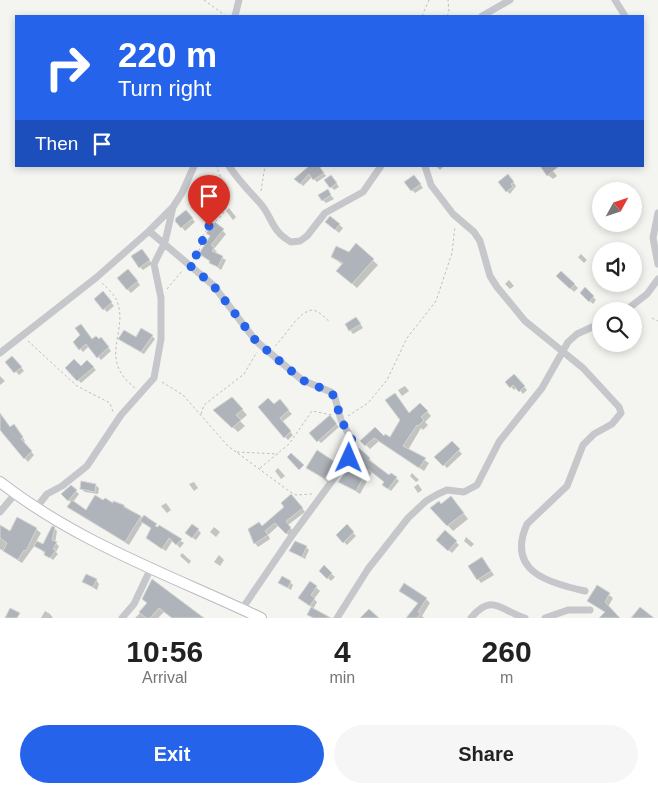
<!DOCTYPE html>
<html lang="en">
<head>
<meta charset="utf-8">
<style>
  :root { --surface:#fff; --page:#f6f6f6; --text:#222; --muted:#767676; --accent:#2563eb }
  body { margin:0; font-family:Helvetica,sans-serif; background:var(--page); color:var(--text); height:100vh; display:flex; flex-direction:column; font-size:19px; white-space:nowrap }
  * { box-sizing:border-box; margin:0 }
  p { font-size:16px; color:var(--muted) }
  .icon { flex:none; width:28px; height:28px; fill:none; stroke:currentColor; stroke-width:2; stroke-linecap:round; stroke-linejoin:round }
  .map { position:relative; height:618px; overflow:hidden }
  .side { display:flex; flex-direction:column; background:var(--surface); flex:1 }
  .side>* { flex:none }
  .banner { position:absolute; left:15px; top:15px; width:629px; height:152px; border-radius:0px; box-shadow:0 2px 8px #0003; background:#2563eb; color:#fff; overflow:hidden }
  .needle { width:32px; rotate:50deg }
  .fabs { position:absolute; left:592px; top:182px; display:grid; gap:10px }
  .fabs a { display:grid; place-items:center; width:50px; height:50px; border-radius:50%; background:var(--surface); box-shadow:0 2px 8px #0003; font-size:25px }
  .pin { position:absolute; display:grid; place-items:center; width:42px; height:42px; color:#fff; margin:-51px -21px; border-radius:50% 50% 50% 0; rotate:-45deg; box-shadow:0 0 5px #0007 }
  .pin .icon { rotate:45deg }
  .me { position:absolute; width:55px; margin:-28px; rotate:1deg; stroke-linejoin:round; filter:drop-shadow(0 0 4px #0008) }
  .turn { display:flex; align-items:center; gap:18px; height:105px; padding:0 20px; font-size:22px }
  .turn .icon { width:65px; height:65px; stroke-width:2.5 }
  .turn b { display:block; font-size:35px; line-height:42px }
  .then { display:flex; align-items:center; height:48px; padding:0 20px; background:#0003; gap:10px; font-size:19px }
  .eta { display:flex; justify-content:space-evenly; align-items:center; height:85px; text-align:center }
  .eta b { font-size:30px; font-weight:700; line-height:35px }
  .primary-button { display:flex; gap:10px; margin-top:auto; padding:10px 20px }
  .primary-button a { flex:1; height:58px; border-radius:30px; background:var(--accent); color:#fff; font-size:20px; font-weight:700; line-height:58px; text-align:center }
  .primary-button a+a { background:var(--page); color:var(--text) }
  .map>svg:first-child { display:block }
  .shadow { fill:#0003 }
  .building { fill:#afb3ba; stroke:#d5d6d3 }
  .lines { fill:none; stroke-linecap:round; stroke-linejoin:round }
  .secondary-casing { stroke:#b9bbc1; stroke-width:12 }
  .path { stroke:#bcbdc0; stroke-width:1; stroke-dasharray:2.5 2.5; stroke-linecap:butt }
  .minor { stroke:#c5c7cb; stroke-width:7 }
  .secondary { stroke:#fff; stroke-width:10 }
  .route { stroke:#2563eb; stroke-width:9; stroke-dasharray:0 16.2 }
</style>
</head>
<body>
<div class="map">
<svg width="658" height="618" viewBox="0 0 658 618">
  <rect width="100%" height="100%" fill="#f4f5f1"/>
  <!-- shadow -->
  <path class="shadow" d="M311,166H322L320,168L326,176L317,182L312,177L303,186L296,179Z
    M436,166H444L440,170Z
    M549,166L557,176L553,179L548,175Z
    M511,179L516,186L510,194L507,191Z
    M334,180L339,187L334,190L326,181Z
    M417,180L423,188L415,193L412,190Z
    M327,191L334,199L326,203L323,200Z
    M229,208L236,217L233,220L226,211Z
    M189,215L195,222L185,231L177,221Z
    M331,218L343,228L339,233L330,225Z
    M215,223L226,234L214,249L217,252L215,254L226,260L221,270L204,257Z
    M356,245L378,265L357,288L343,276V265L332,257L349,253Z
    M145,254L152,264L143,270L140,267Z
    M581,254L587,260L584,263L578,257Z
    M562,272L578,288L574,292L558,276Z
    M132,274L140,285L131,293L127,289Z
    M509,280L514,286L510,289L505,284Z
    M585,289L596,300L593,304L581,293Z
    M106,296L114,306L107,312L104,309Z
    M359,322L363,328L353,334L350,330Z
    M152,336L155,339L144,354L123,342Z
    M93,341L104,342L111,351L101,360L89,346L83,352L74,342Z
    M15,360L24,371L19,375L7,362Z
    M87,362L96,370L81,383L67,368H81Z
    M0,376L5,381L0,385Z
    M514,376L527,390L523,394L517,387L514,390L507,382Z
    M405,386L409,391L402,396L398,390Z
    M232,398L247,415L240,421L245,426L238,432L215,411Z
    M399,399L410,414L420,404L431,416L425,422L428,425L423,430L421,428L408,450L429,463L424,471L379,441L370,449L362,441L375,429L384,438H390L401,420Z
    M279,401L292,414L282,422L293,435L288,440L285,437L274,406Z
    M0,414L11,428L17,429L25,441L23,443L34,455L28,462L0,428Z
    M330,417L339,427L321,443L311,433Z
    M452,443L462,454L447,468L436,457Z
    M359,450L389,477L396,478L399,481L391,491L387,488L385,482L372,472L360,494L340,481L354,462Z
    M318,452L343,470L330,484L308,467Z
    M278,468L285,476L281,479L275,471Z
    M412,473L419,480L416,482L410,476Z
    M194,482L198,488L194,491L189,484Z
    M418,484L422,490L418,493L414,487Z
    M95,485L99,488L98,494L85,492L81,489Z
    M71,487L79,494L73,502L86,511L113,505L124,506L184,543L180,548L173,540L166,551L150,541L152,529L143,522L129,545L68,507L72,503L65,497Z
    M295,499L305,512L288,525L294,532L290,537L279,525L268,535L270,539L258,547L255,543L262,527Z
    M166,503L171,510L167,513L161,506Z
    M456,503L468,519L453,531L432,508Z
    M0,526L10,533L36,529L41,533L36,542L44,546L54,528L57,531L55,543L59,546L56,552L58,554L53,560L35,545L22,563L0,549Z
    M347,526L356,536L347,545L337,535Z
    M214,527L220,532L216,537L210,532Z
    M198,530L201,533L196,540L190,536Z
    M445,532L459,545L452,553L438,540Z
    M466,537L474,544L471,547L464,541Z
    M306,547L309,550L305,559L291,551Z
    M182,553L191,561L189,564L180,556Z
    M219,555L224,560L220,566L214,562Z
    M482,558L494,575L481,583L469,567Z
    M324,567L335,577L331,581L321,571Z
    M96,580L99,584L97,590L84,582Z
    M290,582L293,585L291,590L280,583Z
    M310,582L320,591L314,599L317,602L313,609L327,618H312L309,614L313,608L299,598Z
    M598,587L613,598L608,607L618,618H606V613L589,601Z
    M401,591L426,599L430,603L422,616L424,618H407L418,604Z
    M149,604L202,618H172L164,612L158,618H135Z
    M45,611L50,614L53,618H41Z"/>
  <!-- building -->
  <path class="building" d="M309,166H319L324,173L313,180L309,174L300,184L294,179Z
    M540,166H559L547,176Z
    M508,174L514,182L511,184L513,187L506,192L498,182Z
    M331,175L337,183L330,188L324,180Z
    M414,175L421,184L411,191L404,182Z
    M328,189L331,195L322,201L318,195Z
    M186,210L193,218L181,228L175,221L176,218Z
    M330,216L340,224L335,230L325,222Z
    M215,222L224,229L211,245L214,247L212,251L223,256L218,267L209,263L210,261L199,254L210,236L206,233Z
    M356,243L374,259L352,284L336,271L343,263L331,257L336,246L349,252Z
    M142,249L150,260L139,268L131,256Z
    M128,269L138,281L127,290L117,278Z
    M561,271L575,284L570,289L556,276Z
    M585,287L594,296L589,302L580,293Z
    M103,291L112,302L103,310L94,299Z
    M356,317L361,324L349,331L345,324Z
    M81,324L92,339L96,336L99,339L101,337L109,347L97,358L86,344L79,350L73,342L80,335L75,328Z
    M141,328L153,335L141,352L118,339L124,330L136,337Z
    M12,356L22,367L14,373L5,362Z
    M74,359L81,366L87,360L94,367L77,381L65,368Z
    M514,374L525,386L519,392L513,385L510,388L505,382Z
    M395,393L409,413L420,403L428,411L421,417L424,420L418,426L417,425L403,446L426,458L419,468L374,438L365,446L360,441L375,427L384,436L385,434L390,437L400,420L385,400Z
    M232,397L243,409L236,415L241,420L232,428L213,410Z
    M268,398L274,404L280,399L289,410L280,418L291,431L284,438L258,407Z
    M0,413L10,427L14,424L23,437L21,439L32,451L24,459L0,430Z
    M330,415L337,424L317,442L309,433Z
    M452,441L460,449L443,466L434,457Z
    M359,448L370,458L369,460L389,475L391,473L397,477L388,489L382,485L384,482L368,469L356,491L338,482L353,461Z
    M317,450L338,464L325,479L306,468Z
    M291,453L304,465L299,470L287,457Z
    M81,481L96,484L95,492L80,489Z
    M71,485L77,490L68,501L61,494Z
    M291,494L303,508L286,521L291,528L287,533L286,534L275,523L265,531L268,535L254,544L248,529L259,522L262,526L284,507L281,503Z
    M95,495L103,500L105,498L113,503V501L124,505V507L141,516L125,542L67,507L72,500L86,510Z
    M451,496L464,513L447,526L430,508L439,501L441,504Z
    M144,515L157,524L155,526L158,527L159,525L182,539L176,545L169,538L162,549L146,538L151,528L140,521Z
    M17,517L37,528L26,551L24,550L18,560L3,551L7,543L0,538V525L10,531Z
    M192,524L199,529L192,538L185,533Z
    M347,524L354,532L343,543L336,535Z
    M52,526L55,527L52,540L57,542L53,549L56,550L50,558L44,555L45,552L34,546L37,541L43,544Z
    M445,530L457,541L448,551L436,540Z
    M295,541L307,546L302,557L289,551Z
    M482,557L491,571L477,580L468,566Z
    M324,565L332,573L327,579L319,571Z
    M86,574L97,579L93,587L82,582Z
    M282,576L291,581L288,588L278,583Z
    M152,579L204,618H172L159,608L150,618H146L139,612L147,603L142,599Z
    M310,581L317,586L311,595L315,598L310,606L298,598Z
    M404,583L427,598L418,612L421,613L417,618H406L418,603L399,591Z
    M597,585L610,593L605,602L620,618H599L605,612L587,601Z
    M311,607L331,618H314L307,615Z
    M640,607L654,618H631Z
    M10,608L20,613L17,618H5Z
    M369,609L379,618H360Z"/>
  <g class="lines">
    <defs>
      <path id="secondary" d="M0,482C78,543 172,576 261,618"/>
    </defs>
    <!-- secondary casing -->
    <use href="#secondary" class="secondary-casing"/>
    <!-- path -->
    <path class="path" d="M204,0L226,16
      M422,16L429,0
      M447,16L449,12L448,0
      M261,191L265,166
      M193,259C202,251 199,243 204,234C208,227 214,223 220,217C236,200 223,184 216,166
      M102,283C107,288 114,294 117,301C129,333 97,358 135,388
      M167,289L182,271
      M652,318L658,321
      M28,341L77,386L110,403L113,412
      M275,346C285,337 299,310 313,310C319,311 325,318 330,322
      M162,382L183,395L228,446L289,491L296,495L312,494
      M201,414L204,405L244,374L257,352
      M348,416L368,403L387,380L407,338L436,301L452,253L455,226
      M237,452L278,454
      M260,468L289,444L312,411L332,415"/>
    <!-- minor -->
    <path class="minor" d="M615,0L625,16
      M235,16L239,0
      M482,16L510,0
      M229,166C239,181 248,190 260,203C273,218 271,231 291,242L300,241L307,236L325,213L363,192L381,166
      M425,166L431,185L453,214L474,232L480,241L490,276L497,287L525,321L583,368L619,407L621,413L612,424L594,434L583,445L567,486L527,524C506,571 548,583 585,591
      M658,213L653,238L658,264
      M149,231L213,285L256,341L302,380L331,392L335,398L341,420L352,440L349,458L291,537L242,609
      M625,311L647,294L658,279
      M0,353L97,277L149,231L173,207L182,193L194,166
      M36,508L47,494L62,486L87,466L121,415L154,378L161,339V298L154,264L165,242L173,207
      M0,512L15,494
      M122,618L134,604L151,568
      M337,618L368,569L408,518L426,501L438,494L447,490L464,492L477,485L499,442L542,388L568,342L577,334L601,323
      M471,618C492,592 501,611 525,618
      M545,618L568,610H590"/>
    <!-- secondary -->
    <use href="#secondary" class="secondary"/>
  </g>
  <g class="lines">
    <!-- route -->
    <path class="route" d="M209,226L204,234L200,251L188,264L213,285L256,341L302,380L331,392L335,398L341,420L352,440L349,458"/>
  </g>
</svg>
<div class="fabs">
<a><svg class="needle" viewBox="-14 -14 28 28"><path d="M0-13l5 13h-10z" fill="#e53935"/><path d="M0 13l5-13h-10z" fill="#767676"/></svg></a>
<a><svg class="icon" aria-label="sound" viewBox="0 0 24 24"><path d="M4 9h4l5-4v14l-5-4H4zM17 9q2 3 0 6"/></svg></a>
<a><svg class="icon" aria-label="search" viewBox="0 0 24 24"><circle cx="10" cy="10" r="6"/><path d="M15 15l6 6"/></svg></a>
</div>
<div class="pin" style="left:209px;top:226px;background:#d93025"><svg class="icon" aria-label="arrive" viewBox="0 0 24 24"><path d="M6 21V4h12l-3 4 3 4H6"/></svg></div>
<svg class="me" style="left:349px;top:458px" viewBox="-20 -20 40 40"><path d="M0-17L14 15 0 8-14 15z" fill="#2563eb" stroke="#fff" stroke-width="4"/></svg>
<div class="banner">
<div class="turn"><svg class="icon" aria-label="right" viewBox="0 0 24 24"><path d="M7 20v-9h11M14 6l5 5-5 5"/></svg><div><b>220 m</b>Turn right</div></div>
<div class="then">Then<svg class="icon" aria-label="arrive" viewBox="0 0 24 24"><path d="M6 21V4h12l-3 4 3 4H6"/></svg></div>
</div>
</div>
<section class="side">
<div class="eta">
<div><b>10:56</b><p>Arrival</p></div>
<div><b>4</b><p>min</p></div>
<div><b>260</b><p>m</p></div>
</div>
<div class="primary-button"><a>Exit</a><a>Share</a></div>
</section>
</body>
</html>
